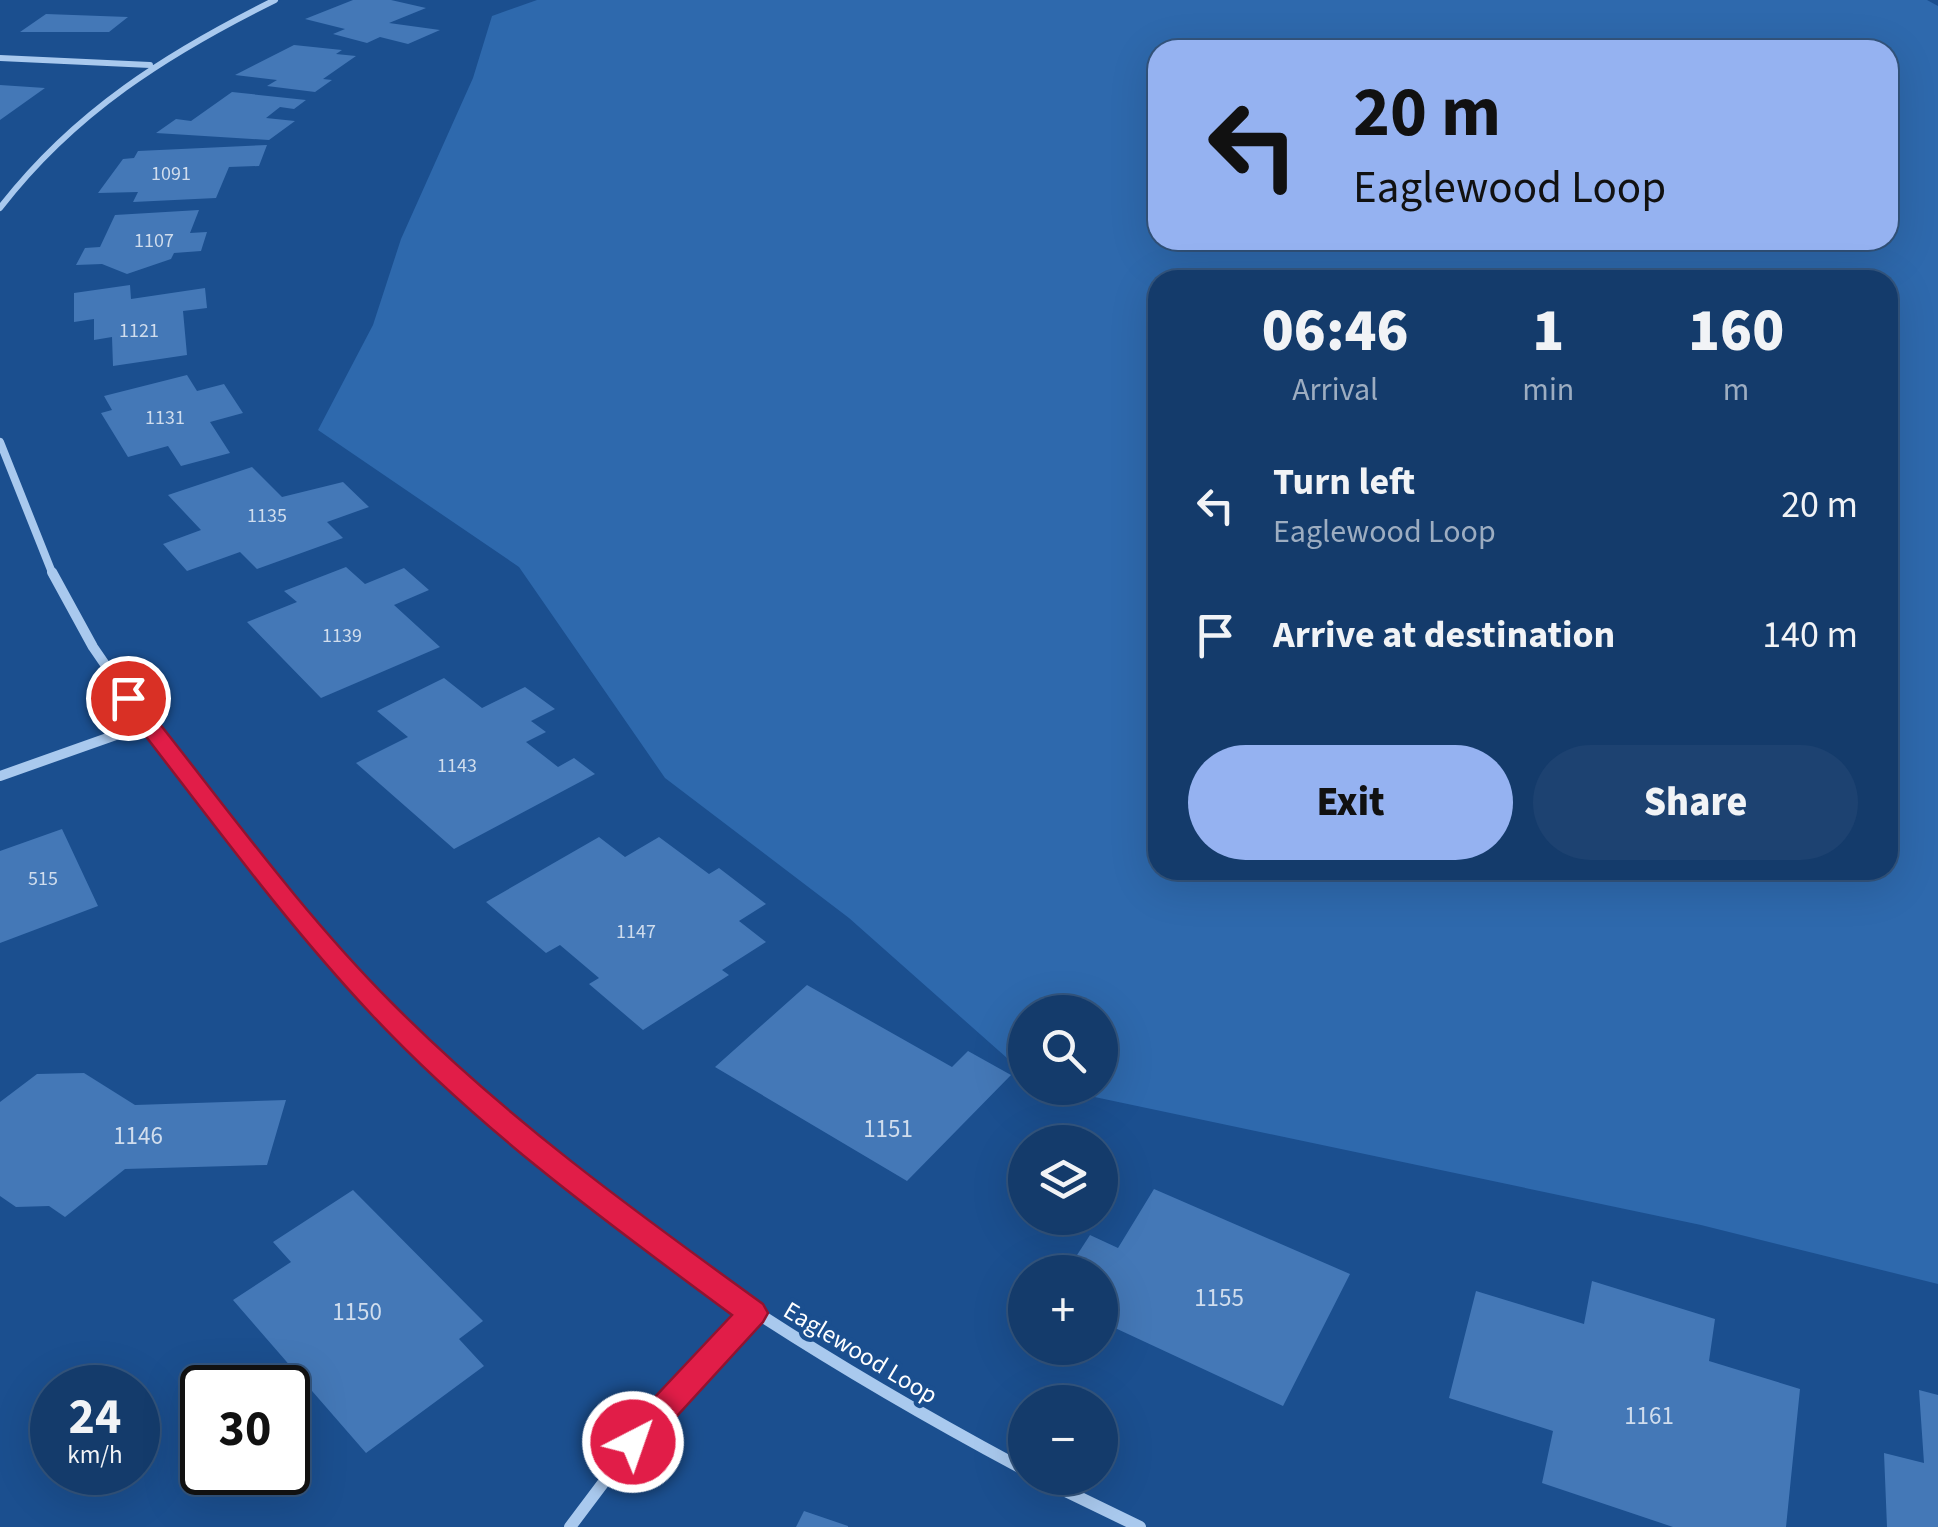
<!DOCTYPE html>
<html lang="en">
<head>
<meta charset="utf-8">
<style>
  :root { --surface:#143b6b; --page:#1d4271; --text:#f1f3f6; --muted:#9dadc1; --line:#33557e; --accent:#95b2f1 }
  body { margin:0; font-family:"Source Sans 3",sans-serif; background:var(--page); color:var(--text); height:100vh; display:flex; flex-direction:column; font-size:38px; white-space:nowrap }
  * { box-sizing:border-box; margin:0 }
  p { font-size:32px; color:var(--muted) }
  .icon { flex:none; width:55px; height:55px; fill:none; stroke:currentColor; stroke-width:2; stroke-linecap:round; stroke-linejoin:round }
  .map { position:relative; flex:1; overflow:hidden }
  .drawer { position:absolute; left:1148px; top:270px; width:750px; height:610px; display:flex; flex-direction:column; background:var(--surface); border-radius:30px; box-shadow:0 10px 40px #0002,0 0 0 2px var(--line) }
  .drawer>* { flex:none }
  .top-card { position:absolute; left:1148px; top:40px; width:750px; height:210px; border-radius:30px; box-shadow:0 10px 40px #0002,0 0 0 2px var(--line); background:#95b2f1; color:#111; overflow:hidden }
  .tools { position:absolute; left:1008px; top:995px; display:grid; gap:20px }
  .tools a { display:grid; place-items:center; width:110px; height:110px; border-radius:50%; background:var(--surface); box-shadow:0 10px 40px #0002,0 0 0 2px var(--line); font-size:50px }
  .speed { position:absolute; left:30px; top:1365px; display:flex; gap:20px; font-size:50px; font-weight:700; text-align:center }
  .speed>* { display:grid; place-content:center; width:130px; height:130px; border-radius:50%; background:var(--surface); box-shadow:0 10px 40px #0002,0 0 0 2px var(--line); line-height:1 }
  .speed small { font-size:25px; font-weight:400 }
  .speed .limit { border:5px solid #111; border-radius:15px; background:#fff; color:#111 }
  .pin { position:absolute; display:grid; place-items:center; width:85px; height:85px; color:#fff; margin:-42px; border:5px solid #fff; border-radius:50%; box-shadow:0 2px 10px #0007 }
  .me { position:absolute; width:110px; margin:-55px; rotate:41deg; stroke-linejoin:round; filter:drop-shadow(0 0 8px #0008) }
  .turn { display:flex; align-items:center; gap:35px; height:210px; padding:0 40px; font-size:45px }
  .turn .icon { width:130px; height:130px; stroke-width:2.5 }
  .turn b { display:block; font-size:70px; line-height:85px }
  .eta { display:flex; justify-content:space-evenly; align-items:center; height:170px; text-align:center }
  .eta b { font-size:60px; font-weight:800; line-height:70px }
  .action { display:flex; gap:20px; margin-top:auto; padding:20px 40px }
  .action a { flex:1; height:115px; border-radius:60px; background:var(--accent); color:#111; font-size:40px; font-weight:800; line-height:115px; text-align:center }
  .action a+a { background:var(--page); color:var(--text) }
  ul { padding:0; list-style:none }
  li { display:flex; align-items:center; gap:30px; height:130px; padding:0 40px }
  li div { flex:1 }
  li b { display:block; font-size:38px }
  li em { font-style:normal }
  .map>svg:first-child { display:block }
  .green { fill:#2e69ad; fill-rule:evenodd }
  .building { fill:#4478b7 }
  .lines { fill:none; stroke-linecap:round; stroke-linejoin:round }
  .minor-far3 { stroke:#a9c9ee; stroke-width:6 }
  .minor-far2 { stroke:#a9c9ee; stroke-width:8 }
  .minor-far1 { stroke:#a9c9ee; stroke-width:10 }
  .minor { stroke:#a9c9ee; stroke-width:12 }
  .route { fill:#e11d48; stroke:#92132f; stroke-width:2.5 }
  .labels { text-anchor:middle; stroke-width:9; stroke-linejoin:round; paint-order:stroke }
  .number-label { font-size:20px; fill:#d0dded }
  .near-number-label { font-size:25px; fill:#d0dded }
  .street-label { font-size:25px; fill:#fff; stroke:#1b4f8f }
</style>
</head>
<body>
<div class="map">
<svg width="1938" height="1527" viewBox="0 0 1938 1527">
  <rect width="100%" height="100%" fill="#1b4f8f"/>
  <!-- green -->
  <path class="green" d="M537,0H1927L1938,6V1284L1701,1225L1052,1088H1100V1012H1025V1074L849,918L665,778L519,567L318,430L373,325L401,239L473,78L492,16ZM1158,50H1888V240H1158ZM1158,280H1888V870H1158Z"/>
  <!-- building -->
  <path class="building" d="M353,0H391L426,8L389,23L440,30L408,44L380,37L367,43L333,34L345,29L305,19Z
    M46,14L128,17L109,32H20Z
    M294,45L342,50L336,54L356,56L323,79L332,80L315,92L267,86L277,80L235,75Z
    M0,85L45,88L0,120Z
    M232,92L306,100L294,109L280,107L266,118L295,121L269,140L156,133L176,119L191,121Z
    M267,145L259,166L229,167L216,198L133,202L138,192L98,193L123,159L134,158L138,151Z
    M199,210L190,233L207,232L201,251L174,253L171,259L127,274L102,264L76,265L85,248L100,247L115,215Z
    M130,285L131,299L205,288L207,308L183,311L187,355L113,366L112,337L94,340V319L74,322V293Z
    M187,375L197,391L224,384L243,413L210,422L230,453L181,466L168,446L128,457L101,413L112,410L104,396Z
    M252,467L282,497L343,482L369,507L327,522L343,538L257,569L240,552L187,571L163,544L201,530L168,495Z
    M346,567L365,584L404,568L429,590L394,605L440,647L321,698L247,622L297,602L284,591Z
    M444,678L482,708L525,687L555,709L531,721L546,732L526,742L558,767L574,758L595,774L454,849L356,763L408,737L377,711Z
    M62,829L98,906L0,943V851Z
    M599,837L625,857L659,837L709,874L719,868L766,904L739,921L766,942L722,970L729,975L643,1030L589,984L599,978L560,945L546,953L486,902Z
    M807,985L952,1067L968,1051L1011,1075L907,1181L715,1067Z
    M84,1073L135,1105L286,1100L267,1165L125,1169L65,1217L49,1206L16,1207L0,1196V1102L37,1074Z
    M1154,1189L1350,1274L1283,1406L1100,1321V1272H1066L1090,1235L1118,1248Z
    M353,1190L483,1321L459,1339L484,1366L366,1453L233,1300L291,1262L273,1242Z
    M1592,1281L1715,1319L1709,1361L1800,1389L1786,1527H1673L1542,1483L1553,1431L1449,1398L1476,1291L1584,1324Z
    M1919,1390L1938,1395V1527H1887L1884,1453L1924,1463Z
    M804,1511L848,1526V1527H796Z"/>
  <g class="lines">
    <!-- minor-far3 -->
    <path class="minor-far3" d="M0,58L150,65
      M0,208C74,112 168,53 275,0"/>
    <!-- minor-far2 -->
    <path class="minor-far2" d="M0,442L53,575"/>
    <!-- minor-far1 -->
    <path class="minor-far1" d="M52,572L93,647L139,714L365,991
      M0,776L147,724"/>
    <!-- minor -->
    <path class="minor" d="M363,989C552,1191 782,1340 1025,1470
      M1039,1478L1140,1527
      M570,1527L652,1418L752,1313"/>
  </g>
  <!-- route -->
  <path class="route" d="M128,692L136,694C219,797 298,909 392,1003C506,1118 633,1210 763,1304L768,1313L763,1322L644,1452L633,1457L622,1452L617,1442L622,1432L732,1315C605,1221 480,1130 372,1015C281,918 202,808 120,703V694Z"/>
  <g class="labels">
    <!-- number labels -->
    <g class="number-label">
      <text x="171" y="180">1091</text>
      <text x="154" y="247">1107</text>
      <text x="139" y="337">1121</text>
      <text x="165" y="424">1131</text>
      <text x="267" y="522">1135</text>
      <text x="342" y="642">1139</text>
      <text x="457" y="772">1143</text>
      <text x="43" y="885">515</text>
      <text x="636" y="938">1147</text>
    </g>
    <!-- near-number labels -->
    <g class="near-number-label">
      <text x="888" y="1137">1151</text>
      <text x="138" y="1144">1146</text>
      <text x="1219" y="1306">1155</text>
      <text x="357" y="1320">1150</text>
      <text x="1649" y="1424">1161</text>
    </g>
    <!-- street labels -->
    <g class="street-label">
      <text transform="translate(861 1352) rotate(31)" y="9">Eaglewood Loop</text>
    </g>
  </g>
</svg>
<div class="tools">
<a><svg class="icon" aria-label="search" viewBox="0 0 24 24"><circle cx="10" cy="10" r="6"/><path d="M15 15l6 6"/></svg></a>
<a><svg class="icon" aria-label="layers" viewBox="0 0 24 24"><path d="M12 4l9 5-9 5-9-5zM3 14l9 5 9-5"/></svg></a>
<a>+</a>
<a>−</a>
</div>
<div class="speed"><div>24<small>km/h</small></div><div class="limit">30</div></div>
<div class="pin" style="left:128px;top:698px;background:#d93025"><svg class="icon" aria-label="arrive" viewBox="0 0 24 24"><path d="M6 21V4h12l-3 4 3 4H6"/></svg></div>
<svg class="me" style="left:633px;top:1442px" viewBox="-20 -20 40 40"><circle r="17" fill="#e11d48" stroke="#fff" stroke-width="3"/><path d="M0-11L8 9 0 5-8 9z" fill="#fff"/></svg>
<div class="top-card">
<div class="turn"><svg class="icon" aria-label="left" viewBox="0 0 24 24"><path d="M17 20v-9H6M10 6l-5 5 5 5"/></svg><div><b>20 m</b>Eaglewood Loop</div></div>
</div>
<section class="drawer">
<div class="eta">
<div><b>06:46</b><p>Arrival</p></div>
<div><b>1</b><p>min</p></div>
<div><b>160</b><p>m</p></div>
</div>
<ul>
<li><svg class="icon" aria-label="left" viewBox="0 0 24 24"><path d="M17 20v-9H6M10 6l-5 5 5 5"/></svg><div><b>Turn left</b><p>Eaglewood Loop</p></div><em>20 m</em></li>
<li><svg class="icon" aria-label="arrive" viewBox="0 0 24 24"><path d="M6 21V4h12l-3 4 3 4H6"/></svg><div><b>Arrive at destination</b></div><em>140 m</em></li>
</ul>
<div class="action"><a>Exit</a><a>Share</a></div>
</section>
</div>
</body>
</html>
